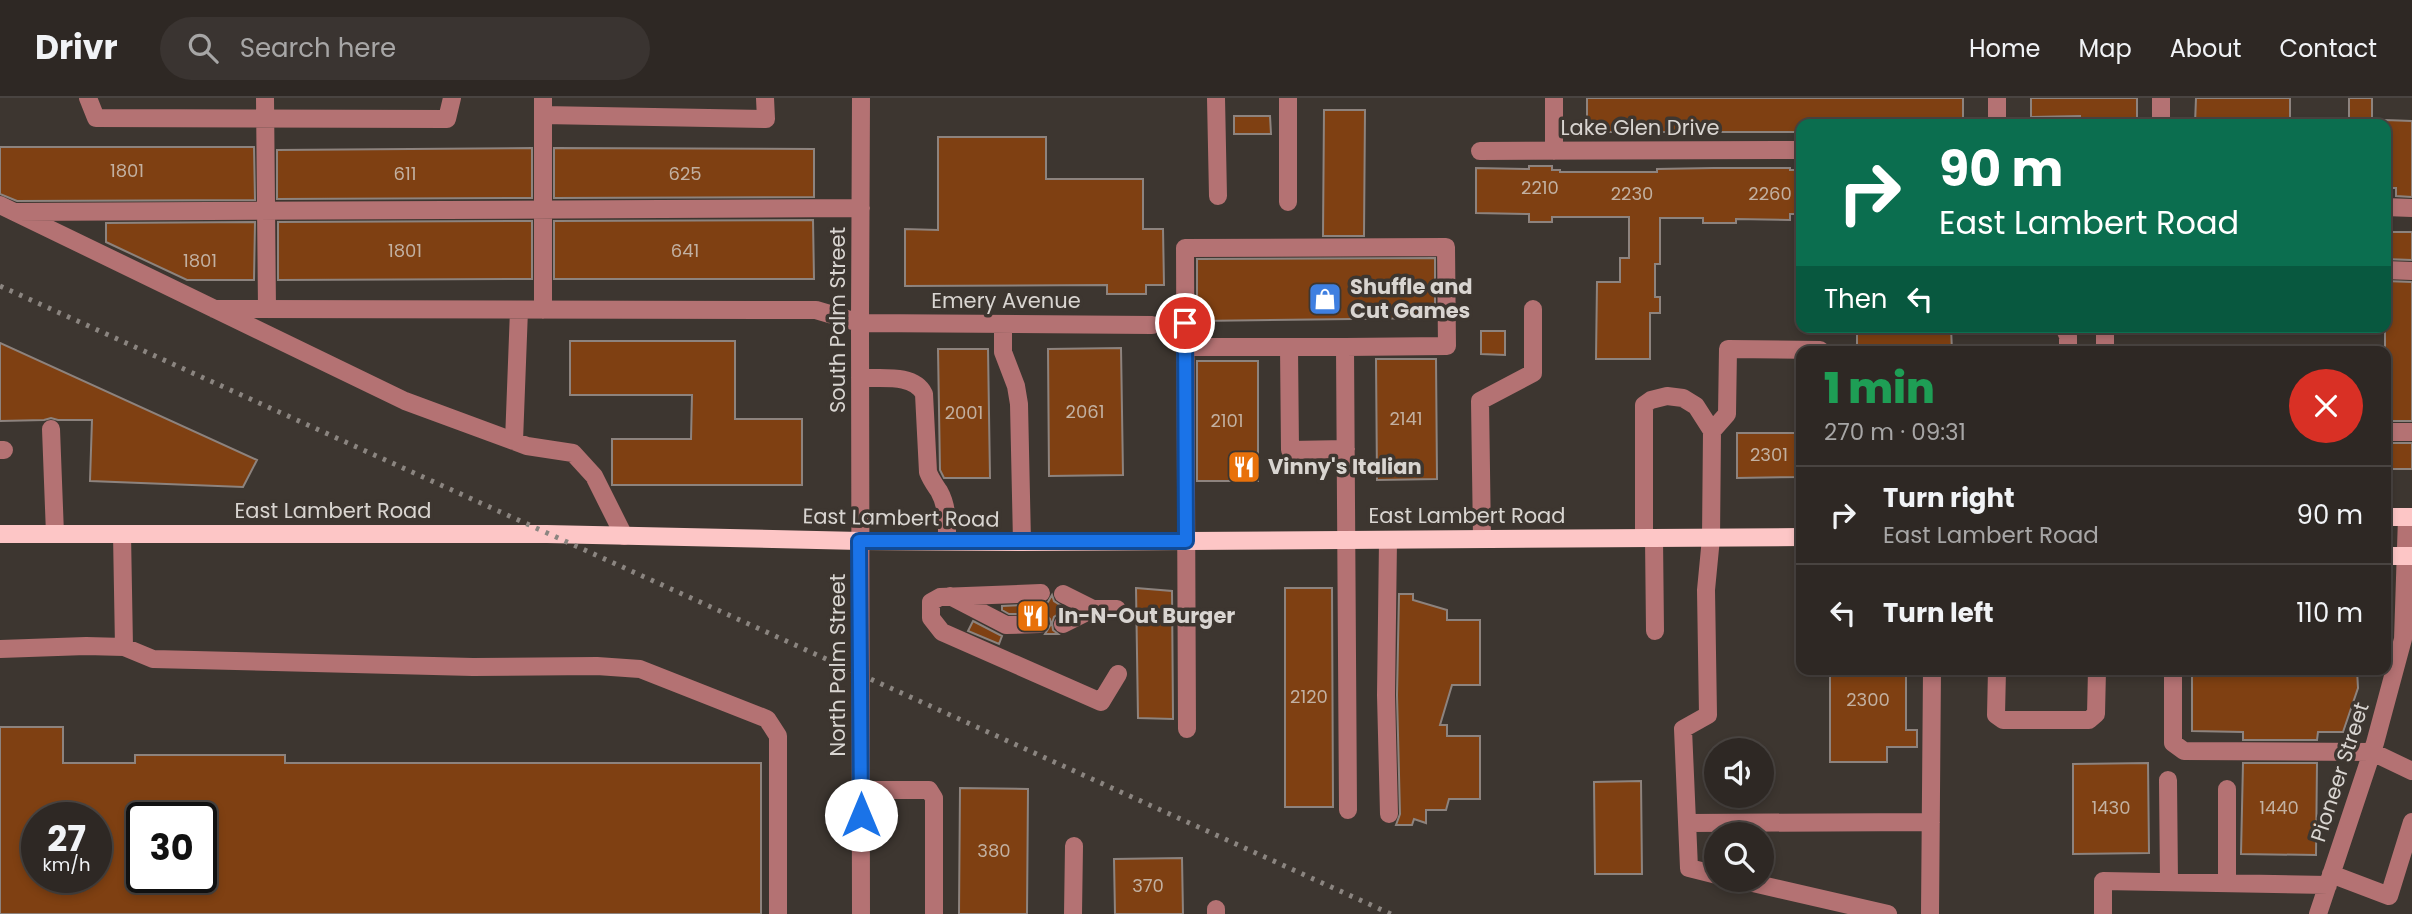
<!DOCTYPE html>
<html lang="en">
<head>
<meta charset="utf-8">
<style>
  :root { --surface:#2e2824; --page:#3a3431; --text:#f1f3f6; --muted:#a7a6a6; --line:#494441 }
  body { margin:0; font-family:Poppins,sans-serif; background:var(--page); color:var(--text); height:100vh; display:flex; flex-direction:column; font-size:26px; white-space:nowrap }
  * { box-sizing:border-box; margin:0 }
  p { font-size:23px; color:var(--muted) }
  .icon { flex:none; width:38px; height:38px; fill:none; stroke:currentColor; stroke-width:2; stroke-linecap:round; stroke-linejoin:round }
  .map { position:relative; flex:1; overflow:hidden }
  .sheet { position:absolute; left:1796px; top:248px; width:595px; height:329px; display:flex; flex-direction:column; background:var(--surface); border-radius:14px; box-shadow:0 4px 10px #0003,0 0 0 2px var(--line) }
  .sheet>* { flex:none }
  .guide { position:absolute; left:1796px; top:21px; width:595px; height:214px; border-radius:14px; box-shadow:0 4px 10px #0003,0 0 0 2px var(--line); background:#0b6e4f; color:#fff; overflow:hidden }
  .buttons { position:absolute; left:1704px; top:640px; display:grid; gap:14px }
  .buttons a { display:grid; place-items:center; width:70px; height:70px; border-radius:50%; background:var(--surface); box-shadow:0 4px 10px #0003,0 0 0 2px var(--line); font-size:35px }
  .speed { position:absolute; left:21px; top:704px; display:flex; gap:14px; font-size:35px; font-weight:700; text-align:center }
  .speed>* { display:grid; place-content:center; width:91px; height:91px; border-radius:50%; background:var(--surface); box-shadow:0 4px 10px #0003,0 0 0 2px var(--line); line-height:1 }
  .speed small { font-size:18px; font-weight:400 }
  .speed .limit { border:4px solid #111; border-radius:10px; background:#fff; color:#111 }
  .pin { position:absolute; display:grid; place-items:center; width:60px; height:60px; color:#fff; margin:-30px; border:4px solid #fff; border-radius:50%; box-shadow:0 2px 7px #0007 }
  .me { position:absolute; width:77px; margin:-38px; rotate:0deg; stroke-linejoin:round; filter:drop-shadow(0 0 5px #0008) }
  .turn { display:flex; align-items:center; gap:24px; height:147px; padding:0 28px; font-size:32px }
  .turn .icon { width:91px; height:91px; stroke-width:2.5 }
  .turn b { display:block; font-size:49px; line-height:60px }
  .then { display:flex; align-items:center; height:66px; padding:0 28px; background:#0003; gap:14px; font-size:26px }
  .round { display:grid; place-items:center; flex:none; width:74px; height:74px; border-radius:37px; background:var(--page) }
  .head { display:flex; align-items:center; justify-content:space-between; height:119px; padding:0 28px }
  h1 { font-size:42px; font-weight:800; line-height:52px; color:#1e9e55 }
  ul { padding:0; list-style:none }
  li { display:flex; align-items:center; gap:21px; height:98px; padding:0 28px; border-top:2px solid var(--line) }
  li div { flex:1 }
  li b { display:block; font-size:26px }
  li em { font-style:normal }
  header { display:flex; align-items:center; gap:42px; box-sizing:border-box; height:98px; padding:0 35px; background:var(--surface); border-bottom:2px solid var(--line) }
  header strong { font-size:33px }
  nav { display:flex; gap:38px; margin-inline-start:auto; font-size:24px }
  .search { width:490px; height:63px; background:var(--page); display:flex; align-items:center; gap:18px; box-sizing:border-box; padding:0 24px; border-radius:38px; color:var(--muted); font-size:26px }
  .map>svg:first-child { display:block }
  .building { fill:#7f4012; stroke:#8d837e; stroke-width:2; fill-rule:evenodd }
  .lines { fill:none; stroke-linecap:round; stroke-linejoin:round }
  .minor { stroke:#b47273; stroke-width:18 }
  .major { stroke:#fdc6c6; stroke-width:18 }
  .rail { stroke:#8b8580; stroke-width:5; stroke-dasharray:3.5 7; stroke-linecap:butt }
  .route-casing { stroke:#114b97; stroke-width:18 }
  .route { stroke:#1a73e8; stroke-width:12 }
  .labels { text-anchor:middle; stroke-width:7; stroke-linejoin:round; paint-order:stroke }
  .number-label { font-size:18px; fill:#c2b0a1 }
  .street-label { font-size:21px; fill:#d9d5d1; stroke:#3d3630 }
  .poi-label { font-size:21px; font-weight:bold; fill:#d9d5d1; stroke:#3d3630; text-anchor:start }
</style>
</head>
<body>
<header>
<strong>Drivr</strong>
<div class="search"><svg class="icon" aria-label="search" viewBox="0 0 24 24"><circle cx="10" cy="10" r="6"/><path d="M15 15l6 6"/></svg>Search here</div>
<nav><a>Home</a><a>Map</a><a>About</a><a>Contact</a></nav>
</header>
<div class="map">
<svg width="2412" height="816" viewBox="0 0 2412 816">
  <rect width="100%" height="100%" fill="#3d3630"/>
  <!-- building -->
  <path class="building" d="M1587,0H1963V26H1801V34H1587Z
    M2031,0H2137V26H2080V18L2031,19Z
    M2196,0H2290V26H2195Z
    M2349,0H2372V26H2349Z
    M1324,12H1365L1364,138H1323Z
    M1234,18H1270L1271,36H1234Z
    M2385,22L2412,23V99L2396,98V90H2392V81H2385Z
    M938,39H1046V81H1143V131H1163L1164,187H1146V196H1107V187L905,188V131L938,132Z
    M0,49H254L255,102L17,103L0,96Z
    M532,50V100L277,101V52Z
    M554,50L814,51V99L554,100Z
    M1529,68H1552V72H1560V74H1657V71L1713,70H1790V72H1801V116H1790V122L1736,121V125H1703V120H1660V166H1655V199H1660V215H1650V261H1596L1597,184H1620V160H1629V119H1552V124H1529V116L1476,115V70L1529,71Z
    M813,122L814,181H554V123Z
    M532,123V181L278,182V124Z
    M255,124L254,182H187L106,144V125Z
    M2385,134H2412V162L2385,161Z
    M1435,160V220L1197,223V161Z
    M2385,183L2412,184V323H2385Z
    M1857,229H1951L1952,254H1857Z
    M1481,233H1505V257L1481,256Z
    M570,243H735V321H802V387H612V341H691L692,297H570Z
    M0,245L257,362L243,389L90,383L92,322H58L51,320L44,322L0,323Z
    M1121,250L1123,377L1049,378L1048,251Z
    M938,251H988L990,380H944L940,372Z
    M1376,261H1436L1437,381L1377,382Z
    M1197,263H1258V383H1197Z
    M1737,335H1801V379L1737,380Z
    M2385,345H2412V371H2385Z
    M1136,490L1172,493L1173,621L1138,620Z
    M1285,490H1332L1333,709H1285Z
    M1399,496H1413V502L1447,512V522H1480V587H1452L1440,627H1447V638H1480V701H1449L1446,712H1426V725L1414,721L1412,727H1396L1400,716L1397,597Z
    M1052,497L1054,503L1063,509V513L1054,519L1052,525L1053,532L1058,536H1045L1051,526L1050,521L1045,516H1009L1002,512V508L1042,506L1048,504Z
    M973,523L1002,538L999,546L968,533Z
    M1830,572H1906V632H1917V649H1887V664H1830Z
    M2192,572H2357L2358,590L2343,634H2318L2317,642H2243V634L2192,633Z
    M0,629H63V665H135V657H285V665H761V816H0ZM37,719H96V779H37ZM142,719H201V779H142Z
    M2148,665L2149,755L2073,756V666Z
    M2243,665H2317L2316,757L2241,756Z
    M1641,683L1642,776H1595L1594,684Z
    M960,690L1028,691L1027,816H959Z
    M1182,760L1183,816H1115L1114,761Z"/>
  <g class="lines">
    <!-- minor -->
    <path class="minor" d="M88,0L96,20L447,21L452,0
      M265,0L267,211
      M1216,0L1218,98
      M1288,0V104
      M1554,0V53
      M1997,0V26
      M2161,0V26
      M543,17L766,21L765,0
      M1480,53L1801,52
      M0,107L405,303L527,348L573,355L594,378L624,438
      M2385,109L2412,110
      M15,114L861,110
      M2385,172L2412,173
      M214,211L816,212L860,225L1152,227
      M543,212V0
      M1003,226V254L1016,288L1019,306L1022,444
      M2064,229L2068,238V254
      M1185,249H1345
      M1289,249L1290,352L1346,351
      M2105,254V229
      M860,280C880,281 914,275 924,296L928,374C931,382 935,387 939,393C948,409 947,426 947,443
      M51,331L55,436
      M1712,333L1727,316L1728,251L1820,252
      M2385,334H2412
      M514,343L519,212
      M0,352H4
      M122,436L124,549
      M1644,440V307L1651,302L1667,298L1683,300L1696,308L1712,333L1711,440L1706,492L1708,617L1683,631L1689,770L1717,777
      M1654,440L1655,533
      M1482,441L1480,303L1533,275V211
      M1388,442L1386,597L1389,716
      M1041,495L940,499L931,504V520L942,534L1101,604L1118,576
      M1063,496L1093,511H1117
      M950,498L1006,527L1040,526
      M1063,526L1093,511
      M0,551L86,548L124,549L153,561L473,569L597,568L640,571L767,621L778,638V816
      M1997,572L1996,617L2003,622H2089L2096,616L2097,572
      M2173,572V645L2184,653L2372,654L2412,673
      M1187,631L1185,150L1446,149L1447,248L1345,249L1348,712
      M2168,682L2169,784
      M2227,691V785
      M861,692H929L934,700V816
      M1687,725L1931,724
      M2331,776L2389,798L2412,724
      M1740,782L1888,816
      M1216,811V816
      M861,816L860,225L861,0
      M1073,816L1074,748
      M1930,816L1932,572
      M2103,816V783L2328,787
      M2318,816L2375,645L2403,541L2407,419"/>
    <!-- major -->
    <path class="major" d="M2385,419H2412
      M0,436H547L860,443L1022,444L1801,439
      M2385,458H2412"/>
    <!-- rail -->
    <path class="rail" d="M0,188L1391,816"/>
  </g>
  <g class="lines">
    <defs>
      <path id="route" d="M861,717L859,443H1186L1185,225"/>
    </defs>
    <!-- route casing -->
    <use href="#route" class="route-casing"/>
    <!-- route -->
    <use href="#route" class="route"/>
  </g>
  <!-- icons -->
  <defs>
    <symbol id="shop-square" viewBox="-11 -11 22 22"><rect x="-9" y="-9" width="18" height="18" rx="4" fill="#3f7fe0" stroke="#3d3630"/><path d="M-5-2.5h2.3a2.7 3.5 0 0 1 5.4 0H5L5.5 6h-11ZM-1.5-2.5h3a1.5 2.3 0 0 0-3 0Z" fill="#fff"/></symbol>
    <symbol id="restaurant-square" viewBox="-11 -11 22 22"><rect x="-9" y="-9" width="18" height="18" rx="4" fill="#e8710a" stroke="#3d3630"/><path d="M-5-6h1v4h1v-4h1v4h1v-4h1v5L-1.5 .5V6h-2V.5L-5-1ZM5-6V6H3V1.5H1.5Q1.5-4 5-6Z" fill="#fff"/></symbol>
  </defs>
  <g fill-rule="evenodd">
    <use href="#shop-square" x="1306" y="182" width="38" height="38"/>
    <use href="#restaurant-square" x="1225" y="350" width="38" height="38"/>
    <use href="#restaurant-square" x="1014" y="499" width="38" height="38"/>
  </g>
  <g class="labels">
    <!-- number labels -->
    <g class="number-label">
      <text x="127" y="79">1801</text>
      <text x="405" y="82">611</text>
      <text x="685" y="82">625</text>
      <text x="1540" y="96">2210</text>
      <text x="1632" y="102">2230</text>
      <text x="1770" y="102">2260</text>
      <text x="405" y="159">1801</text>
      <text x="685" y="159">641</text>
      <text x="200" y="169">1801</text>
      <text x="1085" y="320">2061</text>
      <text x="964" y="321">2001</text>
      <text x="1406" y="327">2141</text>
      <text x="1227" y="329">2101</text>
      <text x="1769" y="363">2301</text>
      <text x="1309" y="605">2120</text>
      <text x="1868" y="608">2300</text>
      <text x="2111" y="716">1430</text>
      <text x="2279" y="716">1440</text>
      <text x="994" y="759">380</text>
      <text x="1148" y="794">370</text>
    </g>
    <!-- street labels -->
    <g class="street-label">
      <text x="1640" y="37">Lake Glen Drive</text>
      <text x="1006" y="210">Emery Avenue</text>
      <text transform="translate(838 222) rotate(-90)" y="7">South Palm Street</text>
      <text x="333" y="420">East Lambert Road</text>
      <text x="1467" y="425">East Lambert Road</text>
      <text transform="translate(901 420) rotate(1)" y="7">East Lambert Road</text>
      <text transform="translate(838 567) rotate(-90)" y="7">North Palm Street</text>
      <text transform="translate(2340 674) rotate(-72)" y="7">Pioneer Street</text>
    </g>
    <!-- poi labels -->
    <g class="poi-label">
      <text x="1350" y="196">Shuffle and<tspan x="1350" dy="24">Cut Games</tspan></text>
      <text x="1268" y="376">Vinny's Italian</text>
      <text x="1058" y="525">In-N-Out Burger</text>
    </g>
  </g>
</svg>
<div class="buttons">
<a><svg class="icon" aria-label="sound" viewBox="0 0 24 24"><path d="M4 9h4l5-4v14l-5-4H4zM17 9q2 3 0 6"/></svg></a>
<a><svg class="icon" aria-label="search" viewBox="0 0 24 24"><circle cx="10" cy="10" r="6"/><path d="M15 15l6 6"/></svg></a>
</div>
<div class="speed"><div>27<small>km/h</small></div><div class="limit">30</div></div>
<div class="pin" style="left:1185px;top:225px;background:#d93025"><svg class="icon" aria-label="arrive" viewBox="0 0 24 24"><path d="M6 21V4h12l-3 4 3 4H6"/></svg></div>
<svg class="me" style="left:861px;top:717px" viewBox="-20 -20 40 40"><circle r="19" fill="#fff"/><path d="M0-13L10 11 0 6-10 11z" fill="#1a73e8"/></svg>
<div class="guide">
<div class="turn"><svg class="icon" aria-label="right" viewBox="0 0 24 24"><path d="M7 20v-9h11M14 6l5 5-5 5"/></svg><div><b>90 m</b>East Lambert Road</div></div>
<div class="then">Then<svg class="icon" aria-label="left" viewBox="0 0 24 24"><path d="M17 20v-9H6M10 6l-5 5 5 5"/></svg></div>
</div>
<section class="sheet">
<div class="head"><div><h1>1 min</h1><p>270 m · 09:31</p></div><a class="round" style="background:#d93025;color:#fff"><svg class="icon" aria-label="close" viewBox="0 0 24 24"><path d="M6 6l12 12M18 6L6 18"/></svg></a></div>
<ul>
<li><svg class="icon" aria-label="right" viewBox="0 0 24 24"><path d="M7 20v-9h11M14 6l5 5-5 5"/></svg><div><b>Turn right</b><p>East Lambert Road</p></div><em>90 m</em></li>
<li><svg class="icon" aria-label="left" viewBox="0 0 24 24"><path d="M17 20v-9H6M10 6l-5 5 5 5"/></svg><div><b>Turn left</b></div><em>110 m</em></li>
</ul>
</section>
</div>
</body>
</html>
